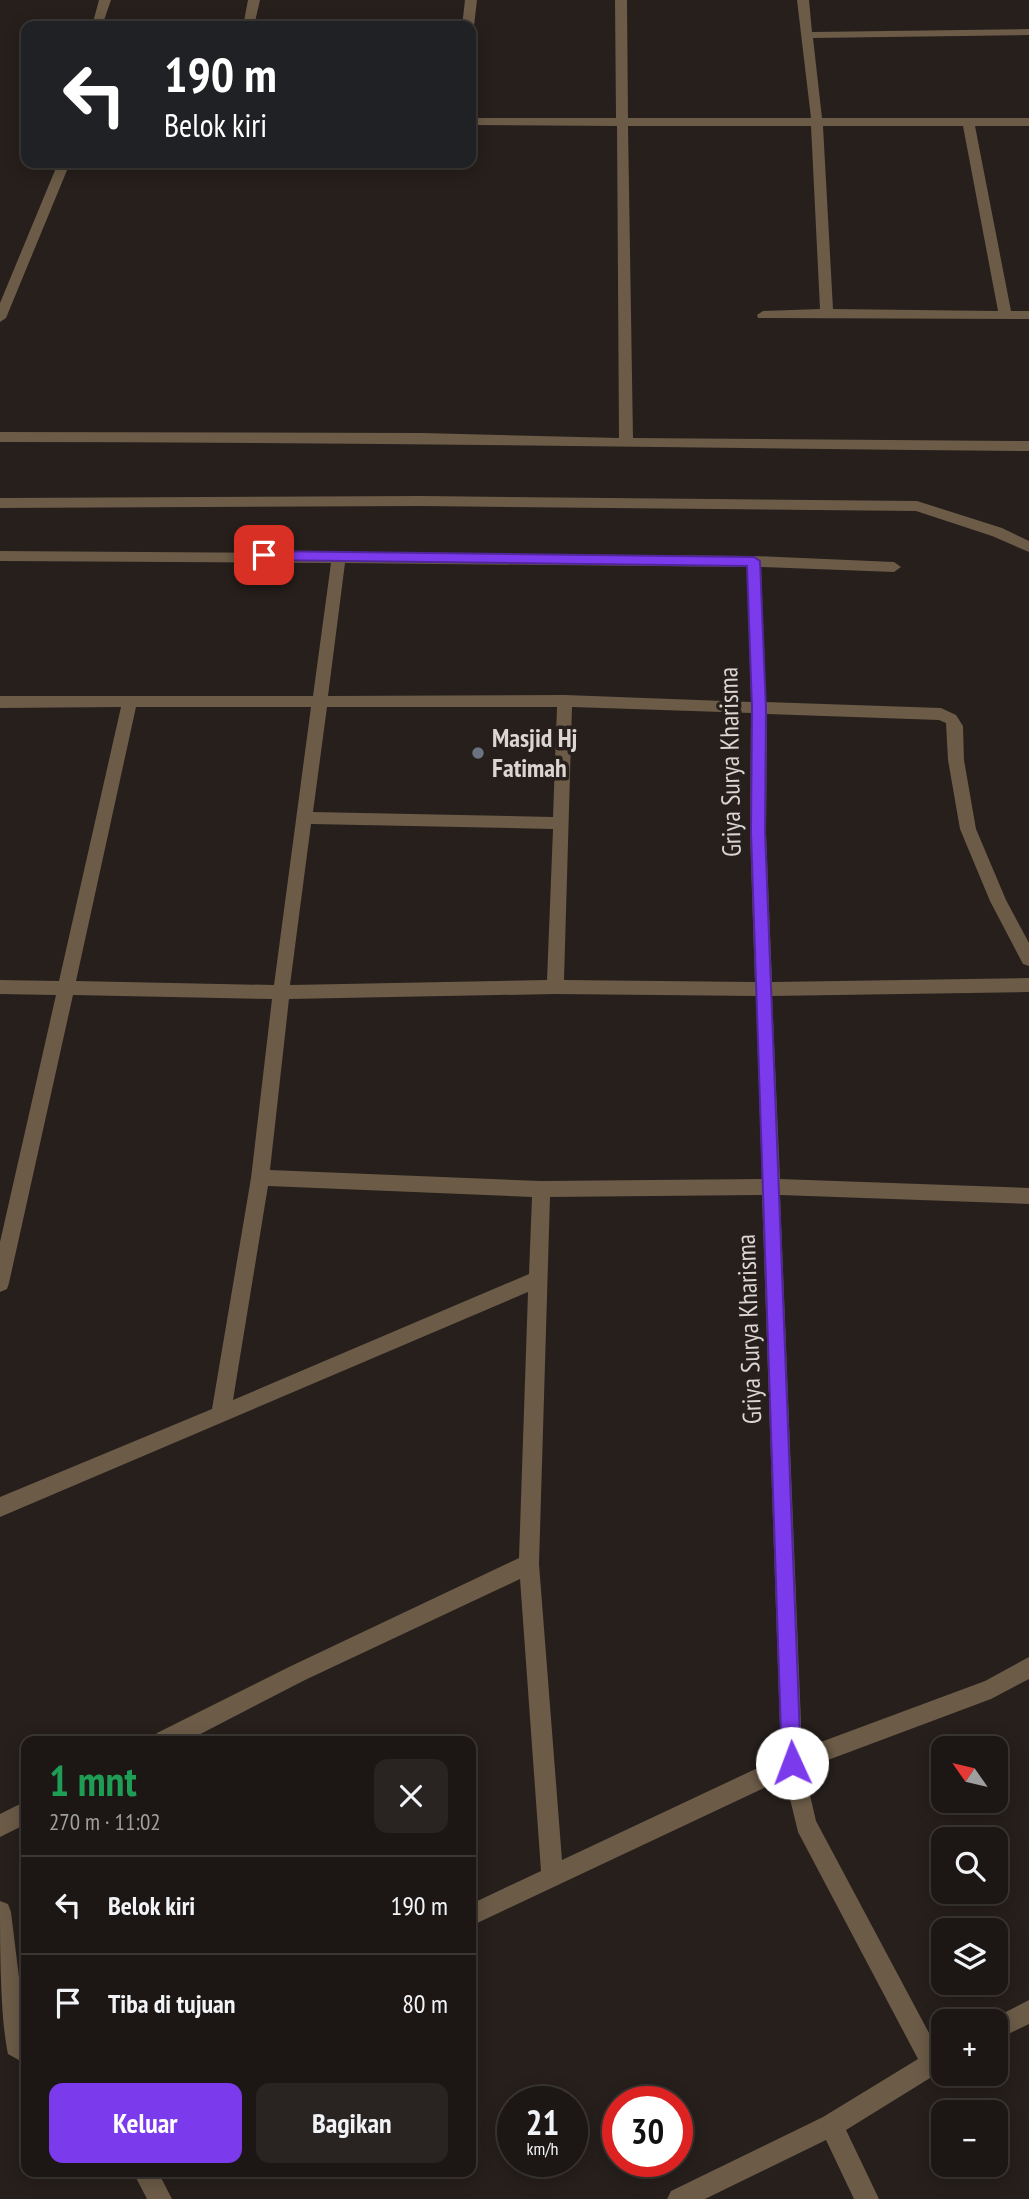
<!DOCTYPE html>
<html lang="id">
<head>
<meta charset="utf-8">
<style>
  :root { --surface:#1c1715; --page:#292422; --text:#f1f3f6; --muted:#a09fa0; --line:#3a3634; --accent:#7c3aed }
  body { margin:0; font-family:"PT Sans Narrow",sans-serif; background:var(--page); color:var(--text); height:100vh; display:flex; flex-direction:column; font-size:26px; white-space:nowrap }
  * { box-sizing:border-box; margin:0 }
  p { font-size:23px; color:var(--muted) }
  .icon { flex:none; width:38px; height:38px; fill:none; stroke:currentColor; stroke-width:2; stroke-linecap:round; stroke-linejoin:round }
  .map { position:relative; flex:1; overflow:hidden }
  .drawer { position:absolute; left:21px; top:1736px; width:455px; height:441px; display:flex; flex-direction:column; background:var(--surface); border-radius:14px; box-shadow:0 4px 18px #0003,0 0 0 2px var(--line) }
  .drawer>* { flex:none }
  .guide { position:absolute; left:21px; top:21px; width:455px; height:147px; border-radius:14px; box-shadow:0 4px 18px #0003,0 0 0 2px var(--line); background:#202124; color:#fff; overflow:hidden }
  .needle { width:46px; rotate:304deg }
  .controls { position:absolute; left:931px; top:1736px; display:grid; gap:14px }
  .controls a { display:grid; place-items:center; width:77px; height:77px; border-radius:14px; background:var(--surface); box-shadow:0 4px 18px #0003,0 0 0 2px var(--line); font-size:35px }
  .speed { position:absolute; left:497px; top:2086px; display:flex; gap:14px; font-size:35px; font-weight:700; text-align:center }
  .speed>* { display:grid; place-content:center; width:91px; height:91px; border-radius:50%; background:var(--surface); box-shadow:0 4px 18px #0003,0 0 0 2px var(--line); line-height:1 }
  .speed small { font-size:18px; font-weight:400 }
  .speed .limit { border:10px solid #d22; background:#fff; color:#111 }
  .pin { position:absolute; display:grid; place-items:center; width:60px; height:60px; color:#fff; margin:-30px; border-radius:14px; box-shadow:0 4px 10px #0006 }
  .me { position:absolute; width:77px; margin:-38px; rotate:358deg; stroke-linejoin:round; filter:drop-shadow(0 0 5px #0008) }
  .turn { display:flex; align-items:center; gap:24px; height:147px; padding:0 28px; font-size:32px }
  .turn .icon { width:91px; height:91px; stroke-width:2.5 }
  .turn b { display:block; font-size:49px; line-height:60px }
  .round { display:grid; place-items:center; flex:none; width:74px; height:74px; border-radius:14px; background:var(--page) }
  .summary { display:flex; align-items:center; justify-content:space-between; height:119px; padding:0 28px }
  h1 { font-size:42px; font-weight:700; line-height:52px; color:#1e9e55 }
  .button { display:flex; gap:14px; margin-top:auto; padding:14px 28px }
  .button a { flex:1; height:80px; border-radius:14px; background:var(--accent); color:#fff; font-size:28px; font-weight:700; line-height:80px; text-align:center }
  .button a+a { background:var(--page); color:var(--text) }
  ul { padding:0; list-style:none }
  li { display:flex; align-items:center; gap:21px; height:98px; padding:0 28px; border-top:2px solid var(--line) }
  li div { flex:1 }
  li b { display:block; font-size:26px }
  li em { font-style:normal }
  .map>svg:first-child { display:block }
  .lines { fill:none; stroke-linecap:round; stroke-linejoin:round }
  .minor { fill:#6b5b47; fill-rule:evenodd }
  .route { fill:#7c3aed; stroke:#51269a; stroke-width:2 }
  .worship-dot { fill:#6b7280; stroke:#261f1c; stroke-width:2.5 }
  .labels { text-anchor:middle; stroke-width:7; stroke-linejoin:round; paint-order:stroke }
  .poi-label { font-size:26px; font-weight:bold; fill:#dbd6d4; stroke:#261f1c; text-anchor:start }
  .street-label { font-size:26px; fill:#dbd6d4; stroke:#261f1c }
</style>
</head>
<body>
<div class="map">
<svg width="1029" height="2199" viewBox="0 0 1029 2199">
  <rect width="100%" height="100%" fill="#261f1c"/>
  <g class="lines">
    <!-- minor -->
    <path class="minor" d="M99,0H111L102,26H92Z
      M248,0H260L254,26H243Z
      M465,0H477L474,26L471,29V26H462Z
      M615,0H627L628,118H811L797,0H809L812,32L1029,29V35L813,38L822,118H1029V126H975L1011,311H1029V319L758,318L757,315L763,311L820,309L811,126H628L633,438L1029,441V451C686,448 343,442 0,442V432L422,433L619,438L617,126L471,125V118H616ZM823,126H963L998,311L833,309Z
      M58,163H70L6,318L0,322V303Z
      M421,496L917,501L1002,528L1029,541V552L992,536L916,511L421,506L0,508V498Z
      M0,551L754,556L894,562L901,567L894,572L761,567L766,702L941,708L956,715L963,726L964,760L976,829L1006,900L1029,943V966L1023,964L990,901L960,829L948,760L946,723L939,720L767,714L766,833L772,982L1029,978V992L772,996L780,1179L1029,1188V1204L780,1195L802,1749L985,1681L1029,1657V1679L991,1699L804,1769L816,1821L937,2048L943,2046V2070L846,2130L879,2199H854L826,2140L705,2199H667L671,2191L823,2117L918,2059L798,1832L785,1778L471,1926V1904L541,1871L520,1579L305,1680L187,1741H154L157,1733L291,1666L519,1558L528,1292L0,1517V1497L212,1409L251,1178L272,999L73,995L9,1283L7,1289L0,1292V1242L56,995L0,994V980L59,981L121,707L0,708V696H313L331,563L0,561ZM345,563L747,567L751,702L565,695L328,696ZM136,707H311L274,985L76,981ZM327,707H557L553,817L313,812ZM572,707L751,713L750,833L755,982L564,980ZM311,824L553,829L547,980L290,985ZM555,994L756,996L762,1179L541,1181L270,1170L289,999ZM268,1186L532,1197L529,1274L233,1400ZM762,1195L781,1757L562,1860L539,1564L550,1197Z
      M26,1801V1824L0,1837V1814Z
      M0,1901L8,1904L11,1912L26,2035V2064L8,2054C0,2017 0,1942 0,1901Z
      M1029,2000V2024L996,2040V2021H988Z
      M133,2172H158L172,2199H147Z"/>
  </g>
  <!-- route -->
  <path class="route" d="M264,551L754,557L760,561L766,708L765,832L801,1763L799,1770L792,1773L785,1770L782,1763L751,832L752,708L747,566L264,560L258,555Z"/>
  <!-- markers -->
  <circle class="worship-dot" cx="478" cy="753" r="7"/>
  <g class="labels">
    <!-- poi labels -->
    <g class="poi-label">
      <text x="492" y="747">Masjid Hj<tspan x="492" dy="30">Fatimah</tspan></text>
    </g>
    <!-- street labels -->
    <g class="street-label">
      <text transform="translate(730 762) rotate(-91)" y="9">Griya Surya Kharisma</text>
      <text transform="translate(749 1329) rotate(-92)" y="9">Griya Surya Kharisma</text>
    </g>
  </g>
</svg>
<div class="controls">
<a><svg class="needle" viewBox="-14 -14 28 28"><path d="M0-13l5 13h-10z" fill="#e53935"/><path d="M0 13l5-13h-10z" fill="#a09fa0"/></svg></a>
<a><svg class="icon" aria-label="search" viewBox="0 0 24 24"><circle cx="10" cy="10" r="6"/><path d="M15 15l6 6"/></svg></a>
<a><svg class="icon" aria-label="layers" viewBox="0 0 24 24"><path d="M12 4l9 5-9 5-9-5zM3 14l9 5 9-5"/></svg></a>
<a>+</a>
<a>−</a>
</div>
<div class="speed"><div>21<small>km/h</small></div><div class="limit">30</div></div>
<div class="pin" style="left:264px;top:555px;background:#d93025"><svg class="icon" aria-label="arrive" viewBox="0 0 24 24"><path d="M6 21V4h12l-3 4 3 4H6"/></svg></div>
<svg class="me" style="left:792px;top:1763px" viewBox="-20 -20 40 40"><circle r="19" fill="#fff"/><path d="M0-13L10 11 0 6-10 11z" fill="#7c3aed"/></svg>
<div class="guide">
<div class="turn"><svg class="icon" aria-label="left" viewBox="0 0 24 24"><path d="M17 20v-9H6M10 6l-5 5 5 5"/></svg><div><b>190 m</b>Belok kiri</div></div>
</div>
<section class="drawer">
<div class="summary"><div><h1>1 mnt</h1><p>270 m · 11:02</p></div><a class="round"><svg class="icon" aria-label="close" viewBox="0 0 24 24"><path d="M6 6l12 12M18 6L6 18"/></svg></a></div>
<ul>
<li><svg class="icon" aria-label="left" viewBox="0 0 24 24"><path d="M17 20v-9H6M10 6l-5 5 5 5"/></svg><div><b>Belok kiri</b></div><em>190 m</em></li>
<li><svg class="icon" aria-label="arrive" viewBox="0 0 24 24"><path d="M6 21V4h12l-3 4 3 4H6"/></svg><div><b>Tiba di tujuan</b></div><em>80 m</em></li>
</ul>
<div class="button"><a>Keluar</a><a>Bagikan</a></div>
</section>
</div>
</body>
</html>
